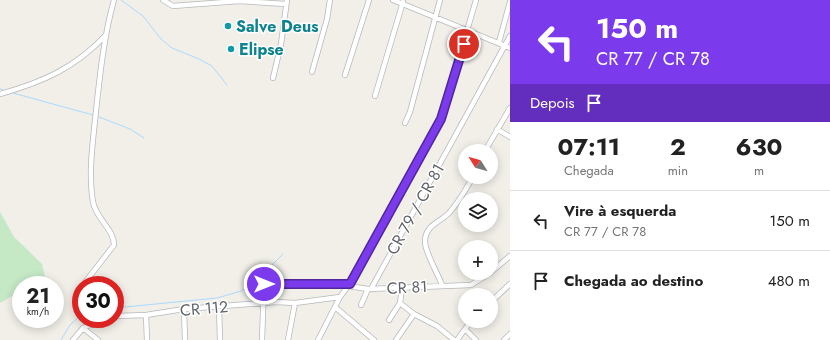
<!DOCTYPE html>
<html lang="pt">
<head>
<meta charset="utf-8">
<style>
  :root { --surface:#fff; --page:#f2f2f2; --text:#222; --muted:#767676; --line:#e0e0e0 }
  body { margin:0; font-family:Jost,sans-serif; background:var(--page); color:var(--text); height:100vh; display:flex; flex-direction:column; font-size:15px; white-space:nowrap }
  * { box-sizing:border-box; margin:0 }
  p { font-size:13px; color:var(--muted) }
  .icon { flex:none; width:22px; height:22px; fill:none; stroke:currentColor; stroke-width:2; stroke-linecap:round; stroke-linejoin:round }
  .map { position:relative; flex:1; overflow:hidden }
  .details { display:flex; flex-direction:column; background:var(--surface); width:320px }
  .details>* { flex:none }
  .hud { background:#7c3aed; color:#fff; overflow:hidden }
  .needle { width:26px; rotate:307deg }
  .buttons { position:absolute; left:458px; top:144px; display:grid; gap:8px }
  .buttons a { display:grid; place-items:center; width:40px; height:40px; border-radius:50%; background:var(--surface); box-shadow:0 2px 10px #0003; font-size:20px }
  .speed { position:absolute; left:12px; top:276px; display:flex; gap:8px; font-size:20px; font-weight:700; text-align:center }
  .speed>* { display:grid; place-content:center; width:52px; height:52px; border-radius:50%; background:var(--surface); box-shadow:0 2px 10px #0003; line-height:1 }
  .speed small { font-size:10px; font-weight:400 }
  .speed .limit { border:6px solid #d22; background:#fff; color:#111 }
  .pin { position:absolute; display:grid; place-items:center; width:34px; height:34px; color:#fff; margin:-17px; border:2px solid #fff; border-radius:50%; box-shadow:0 1px 4px #0007 }
  .me { position:absolute; width:44px; margin:-22px; rotate:90deg; stroke-linejoin:round; filter:drop-shadow(0 0 3px #0008) }
  .turn { display:flex; align-items:center; gap:14px; height:84px; padding:0 20px; font-size:18px }
  .turn .icon { width:52px; height:52px; stroke-width:2.5 }
  .turn b { display:block; font-size:28px; line-height:34px }
  .then { display:flex; align-items:center; height:38px; padding:0 20px; background:#0003; gap:8px; font-size:15px }
  .eta { display:flex; justify-content:space-evenly; align-items:center; height:68px; text-align:center }
  .eta b { font-size:24px; font-weight:700; line-height:28px }
  ul { padding:0; list-style:none }
  li { display:flex; align-items:center; gap:12px; height:60px; padding:0 20px; border-top:1px solid var(--line) }
  li div { flex:1 }
  li b { display:block; font-size:15px }
  li em { font-style:normal }
  main { display:flex; flex:1; min-height:0 }
  .map>svg:first-child { display:block }
  .green { fill:#c5e8c5 }
  .lines { fill:none; stroke-linecap:round; stroke-linejoin:round }
  .stream { stroke:#aadaff; stroke-width:1 }
  .street-casing { stroke:#b5b8bc; stroke-width:6 }
  .street { stroke:#fff; stroke-width:4.5 }
  .route-casing { stroke:#51269a; stroke-width:10 }
  .route { stroke:#7c3aed; stroke-width:7 }
  .culture-dot { fill:#0f9aa8; stroke:#fff; stroke-width:1.5 }
  .labels { text-anchor:middle; stroke-width:3; stroke-linejoin:round; paint-order:stroke }
  .culture-label { font-size:16px; font-weight:bold; fill:#0d838f; stroke:#fff; text-anchor:start }
  .street-label { font-size:16px; fill:#5f6368; stroke:#fff }
</style>
</head>
<body>
<main>
<div class="map">
<svg width="510" height="340" viewBox="0 0 510 340">
  <rect width="100%" height="100%" fill="#f1efe8"/>
  <!-- green -->
  <path class="green" d="M0,212L14,237L42,264L45,277L32,285H21V291L0,303Z"/>
  <g class="lines">
    <!-- stream -->
    <path class="stream" d="M121,0L143,16L161,39L172,48L199,59L212,66L227,85
      M0,89L3,90
      M13,93L93,115
      M99,117L130,129L144,138
      M115,308L217,298L241,291L258,279L283,254
      M61,340L70,325L81,315"/>
    <defs>
      <path id="street" d="M163,0L173,6L239,1L286,4
        M393,0L510,48
        M499,42L510,2
        M312,72L327,19L330,0
        M345,75L369,0
        M273,78L281,44L287,0
        M0,94C43,82 75,68 106,35
        M375,96L403,2
        M405,123L410,112L440,0
        M497,129L510,137
        M485,151L510,108
        M491,272L510,256
        M83,285L114,245C114,229 96,219 93,202C88,173 93,141 96,111C100,74 104,36 114,0
        M442,285C438,274 425,252 425,242C425,225 439,223 449,213C459,202 466,189 473,177
        M348,286L368,289L471,285L490,273
        M371,289L510,36
        M491,302L510,284
        M400,303L414,314L437,326L454,340
        M361,305L368,289
        M219,307L220,340
        M335,307L374,340
        M184,309L185,340
        M146,315L147,340
        M115,316L146,315L184,309L277,302L295,303L340,297
        M389,320L400,303L402,288
        M83,328L98,340
        M465,329L476,340
        M73,340L83,328L104,319
        M262,340L264,284H350
        M288,340L295,303
        M318,340L340,297L348,286L441,119L476,0
        M396,340L414,314
        M457,340L471,321
        M504,340L510,334"/>
    </defs>
    <!-- street casing -->
    <use href="#street" class="street-casing"/>
    <!-- street -->
    <use href="#street" class="street"/>
  </g>
  <g class="lines">
    <defs>
      <path id="route" d="M264,284H350L441,119L464,44"/>
    </defs>
    <!-- route casing -->
    <use href="#route" class="route-casing"/>
    <!-- route -->
    <use href="#route" class="route"/>
  </g>
  <!-- markers -->
  <g class="culture-dot">
    <circle cx="228" cy="26" r="4"/>
    <circle cx="231" cy="49" r="4"/>
  </g>
  <g class="labels">
    <!-- culture labels -->
    <g class="culture-label">
      <text x="236" y="32">Salve Deus</text>
      <text x="239" y="55">Elipse</text>
    </g>
    <!-- street labels -->
    <g class="street-label">
      <text transform="translate(415 209) rotate(-61)" y="6">CR 79 / CR 81</text>
      <text transform="translate(407 287) rotate(-3)" y="6">CR 81</text>
      <text transform="translate(204 308) rotate(-5)" y="6">CR 112</text>
    </g>
  </g>
</svg>
<div class="buttons">
<a><svg class="needle" viewBox="-14 -14 28 28"><path d="M0-13l5 13h-10z" fill="#e53935"/><path d="M0 13l5-13h-10z" fill="#767676"/></svg></a>
<a><svg class="icon" aria-label="layers" viewBox="0 0 24 24"><path d="M12 4l9 5-9 5-9-5zM3 14l9 5 9-5"/></svg></a>
<a>+</a>
<a>−</a>
</div>
<div class="speed"><div>21<small>km/h</small></div><div class="limit">30</div></div>
<div class="pin" style="left:464px;top:44px;background:#d93025"><svg class="icon" aria-label="arrive" viewBox="0 0 24 24"><path d="M6 21V4h12l-3 4 3 4H6"/></svg></div>
<svg class="me" style="left:264px;top:284px" viewBox="-20 -20 40 40"><circle r="17" fill="#7c3aed" stroke="#fff" stroke-width="3"/><path d="M0-11L8 9 0 5-8 9z" fill="#fff"/></svg>
</div>
<section class="details">
<div class="hud">
<div class="turn"><svg class="icon" aria-label="left" viewBox="0 0 24 24"><path d="M17 20v-9H6M10 6l-5 5 5 5"/></svg><div><b>150 m</b>CR 77 / CR 78</div></div>
<div class="then">Depois<svg class="icon" aria-label="arrive" viewBox="0 0 24 24"><path d="M6 21V4h12l-3 4 3 4H6"/></svg></div>
</div>
<div class="eta">
<div><b>07:11</b><p>Chegada</p></div>
<div><b>2</b><p>min</p></div>
<div><b>630</b><p>m</p></div>
</div>
<ul>
<li><svg class="icon" aria-label="left" viewBox="0 0 24 24"><path d="M17 20v-9H6M10 6l-5 5 5 5"/></svg><div><b>Vire à esquerda</b><p>CR 77 / CR 78</p></div><em>150 m</em></li>
<li><svg class="icon" aria-label="arrive" viewBox="0 0 24 24"><path d="M6 21V4h12l-3 4 3 4H6"/></svg><div><b>Chegada ao destino</b></div><em>480 m</em></li>
</ul>
</section>
</main>
</body>
</html>
